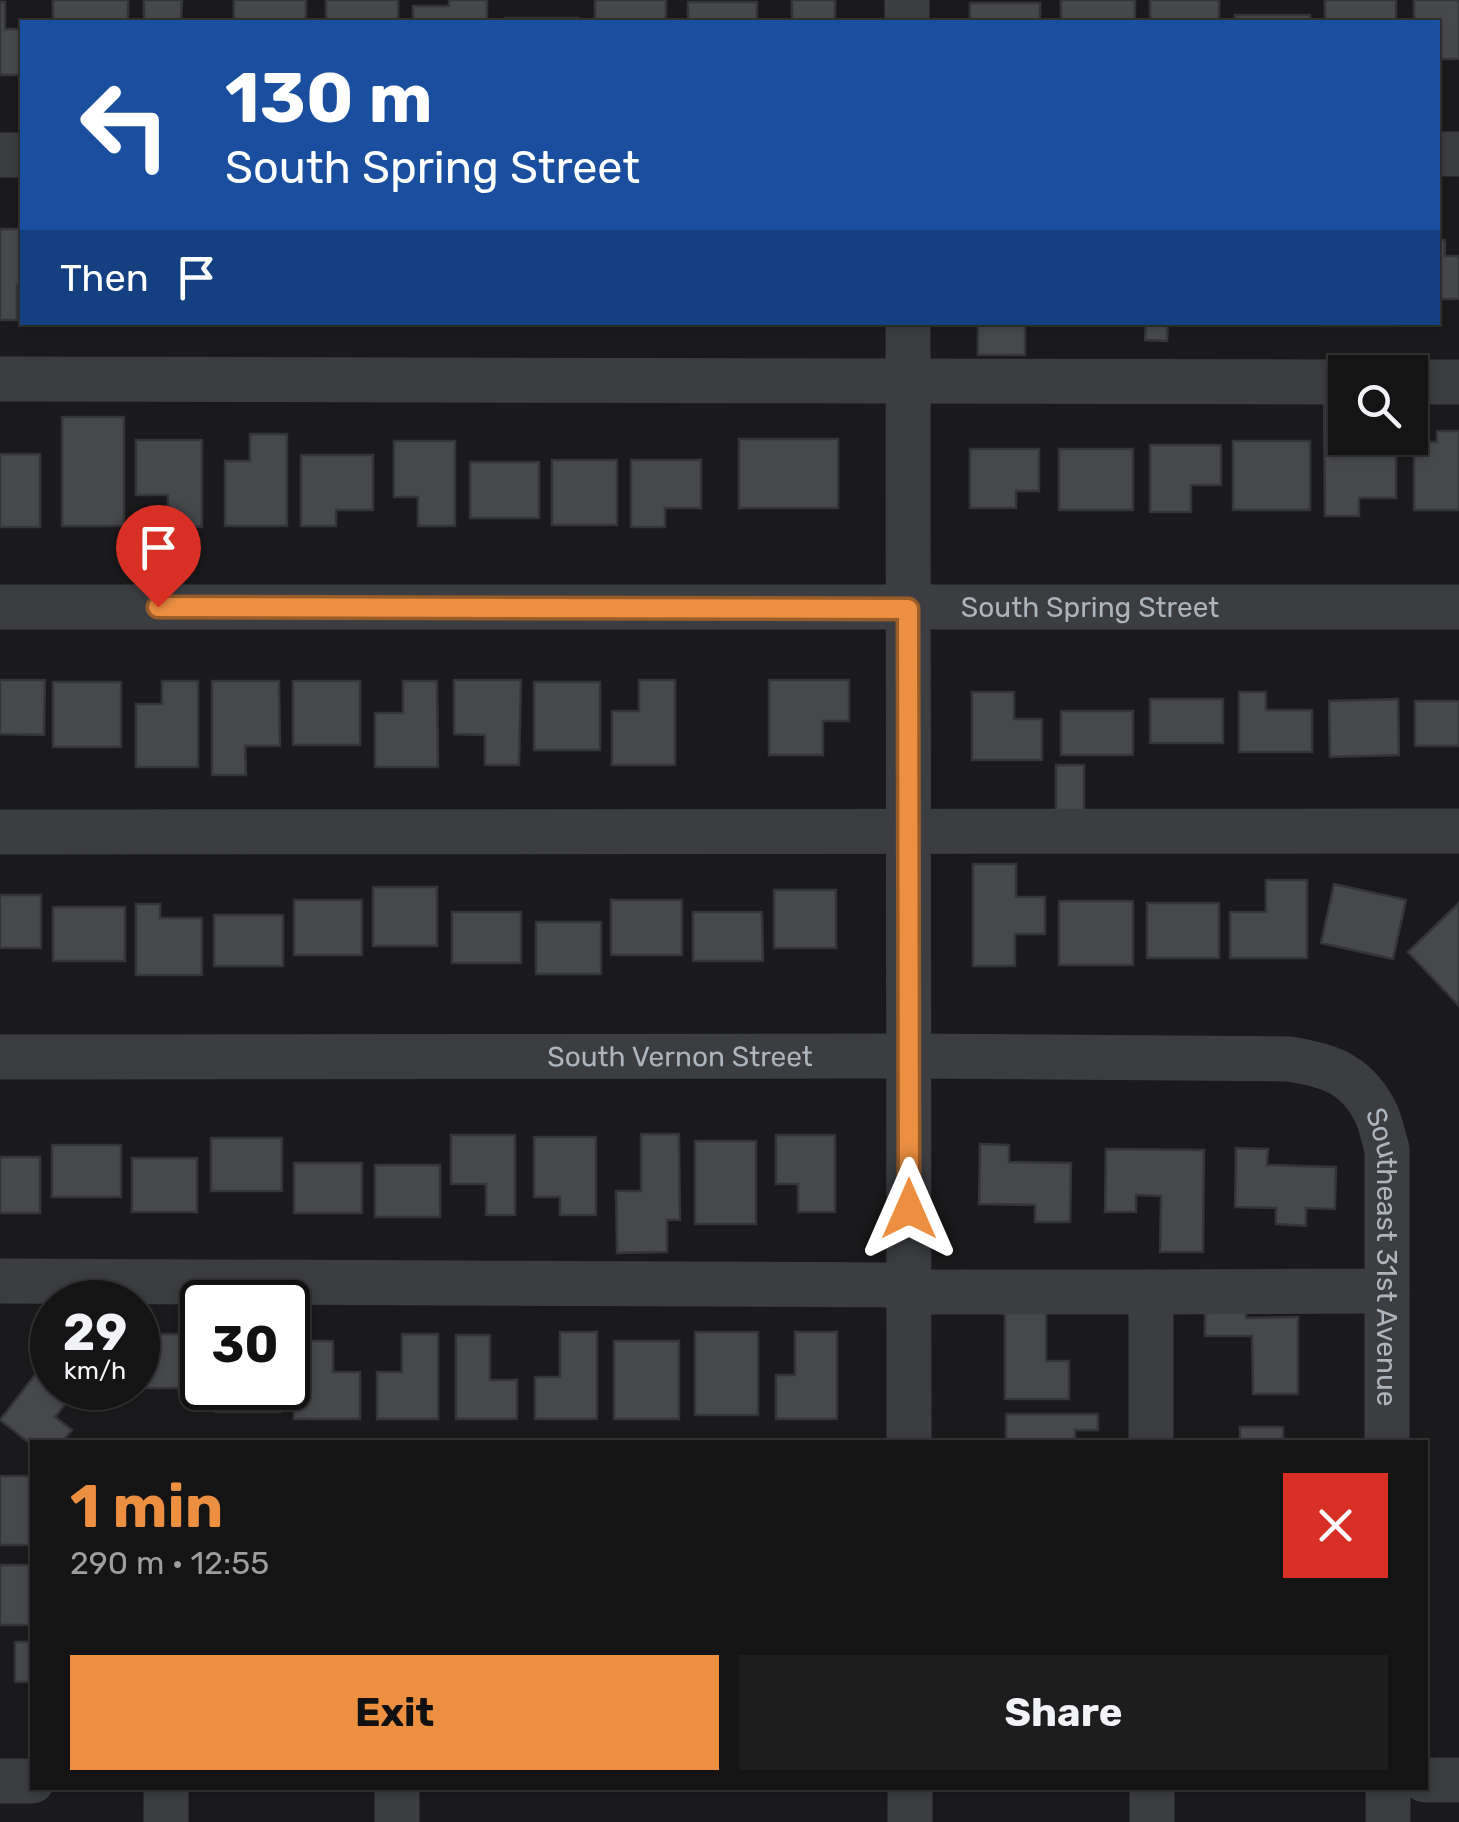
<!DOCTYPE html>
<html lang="en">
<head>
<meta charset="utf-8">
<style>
  :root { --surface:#141415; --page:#1d1d1e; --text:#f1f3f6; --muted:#9d9ea0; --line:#333334; --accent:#ec8f41 }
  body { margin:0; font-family:Rubik,sans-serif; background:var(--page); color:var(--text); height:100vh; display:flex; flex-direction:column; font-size:38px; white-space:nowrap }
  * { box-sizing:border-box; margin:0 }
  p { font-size:32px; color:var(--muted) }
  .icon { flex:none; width:55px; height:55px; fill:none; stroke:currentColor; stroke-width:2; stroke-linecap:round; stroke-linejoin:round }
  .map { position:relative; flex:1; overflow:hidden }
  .side { position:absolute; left:30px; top:1440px; width:1398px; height:350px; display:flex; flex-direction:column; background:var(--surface); border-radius:0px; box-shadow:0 2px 8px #0004,0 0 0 2px var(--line) }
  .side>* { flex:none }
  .guide { position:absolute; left:20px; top:20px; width:1420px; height:305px; border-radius:0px; box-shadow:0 2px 8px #0004,0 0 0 2px var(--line); background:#1a4fa0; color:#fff; overflow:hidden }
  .controls { position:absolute; left:1328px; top:355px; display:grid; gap:20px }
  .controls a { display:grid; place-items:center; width:100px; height:100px; border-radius:0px; background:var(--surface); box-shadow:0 2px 8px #0004,0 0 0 2px var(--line); font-size:50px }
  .speed { position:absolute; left:30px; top:1280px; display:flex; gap:20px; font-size:50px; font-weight:700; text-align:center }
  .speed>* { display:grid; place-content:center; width:130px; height:130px; border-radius:50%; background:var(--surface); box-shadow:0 2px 8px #0004,0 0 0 2px var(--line); line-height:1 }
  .speed small { font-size:25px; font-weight:400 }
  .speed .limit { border:5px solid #111; border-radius:15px; background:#fff; color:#111 }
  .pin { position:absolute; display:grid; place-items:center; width:85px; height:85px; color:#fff; margin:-102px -42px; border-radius:50% 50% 50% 0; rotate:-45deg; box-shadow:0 0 10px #0007 }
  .pin .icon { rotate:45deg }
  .me { position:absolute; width:110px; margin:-55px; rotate:0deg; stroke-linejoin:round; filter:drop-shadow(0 0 8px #0008) }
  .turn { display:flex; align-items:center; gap:35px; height:210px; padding:0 40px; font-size:45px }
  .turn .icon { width:130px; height:130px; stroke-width:2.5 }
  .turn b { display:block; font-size:70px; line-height:85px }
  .then { display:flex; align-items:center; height:95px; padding:0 40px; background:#0003; gap:20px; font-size:38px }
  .round { display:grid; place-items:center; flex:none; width:105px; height:105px; border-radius:0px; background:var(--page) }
  .summary { display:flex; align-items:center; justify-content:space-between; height:170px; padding:0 40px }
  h1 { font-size:60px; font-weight:700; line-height:75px; color:var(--accent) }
  .primary-button { display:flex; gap:20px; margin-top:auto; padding:20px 40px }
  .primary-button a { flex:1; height:115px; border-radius:0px; background:var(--accent); color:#111; font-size:40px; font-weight:700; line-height:115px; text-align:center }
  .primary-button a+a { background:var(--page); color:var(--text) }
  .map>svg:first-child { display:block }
  .building { fill:#47484c; stroke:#343538; stroke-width:2.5 }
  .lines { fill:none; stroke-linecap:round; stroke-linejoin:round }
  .minor { stroke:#3b3d41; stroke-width:45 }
  .route-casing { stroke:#995d2a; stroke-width:25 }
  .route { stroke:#ec8f41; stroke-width:18 }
  .labels { text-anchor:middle; stroke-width:8; stroke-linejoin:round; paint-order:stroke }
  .street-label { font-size:28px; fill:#adb4bb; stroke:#151517 }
</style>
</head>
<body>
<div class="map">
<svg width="1459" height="1822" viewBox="0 0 1459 1822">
  <rect width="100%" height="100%" fill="#1a1a1c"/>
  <!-- building -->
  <path class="building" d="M53,0H128V22H53Z
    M144,0H182L181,22H144Z
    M234,0H306V22H234Z
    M326,0H398V22H326Z
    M449,0H487V22H413V6H449Z
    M595,0H666V22H595Z
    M792,0H835V22H792Z
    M1061,0H1135V22H1061Z
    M1150,0H1219V22H1150Z
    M1325,0H1396V22H1325Z
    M1414,0H1459V59H1438V22H1414Z
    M0,2H5V29H22V75H0Z
    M688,2H757V22H688Z
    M970,3H1040V22H970Z
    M1235,15H1310V22H1235Z
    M505,18H578V22H505Z
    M0,229H22V285H17V320H0Z
    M1438,240H1445V256H1459V299H1438Z
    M978,322H1025V355H978Z
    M1146,322H1168L1167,341L1145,340Z
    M1324,322H1394V326H1324Z
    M1324,398H1345V438H1360V452H1396V498H1359V516H1325Z
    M62,417H124V526H62Z
    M1437,431H1459V510H1414V442H1437Z
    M250,434H287V526H225V461H250Z
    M739,439H838V508H739Z
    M136,440H202V527H168V495H136Z
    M394,441H455V526H418V497H394Z
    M1233,441H1310V510H1233Z
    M1150,445H1221V485H1191V512H1150Z
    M970,449H1039V491H1016V508H970Z
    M1059,449H1133V510H1059Z
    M0,454H40V527H0Z
    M301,455H373V510H336V526H301Z
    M552,460H617V525H552Z
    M631,460H701V508H665V527H631Z
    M470,462H539V518H470Z
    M0,680H45L44,735L0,734Z
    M454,680H521L519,765H485V735L454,734Z
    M639,680H675V765H612V711H639Z
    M769,680H849V721H823V755H769Z
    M162,681H198V767H136V704H162Z
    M212,681H279L280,746H245L246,775H212Z
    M293,681H360V745H293Z
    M403,681H437L438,767H375V713H403Z
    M53,682H121V747H53Z
    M534,682H600V750H534Z
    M972,692H1014V719H1042V760H972Z
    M1239,692H1266V710H1312V752H1239Z
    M1150,699H1223V743H1150Z
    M1398,699L1399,755L1330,757L1329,701Z
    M1415,701H1459V746H1415Z
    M1061,711H1133V755H1061Z
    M1056,765H1084V811H1056Z
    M973,864H1016V897H1045V934H1015V966H973Z
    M1266,880H1307V958H1230V912H1266Z
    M1334,884L1406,900L1393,959L1321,943Z
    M373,887H437V946H373Z
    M774,890H836V948H774Z
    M0,895H41V948H0Z
    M294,900H362V955H294Z
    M611,900H682V955H611Z
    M1059,901H1133V965H1059Z
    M1147,903H1219V958H1147Z
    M1459,903V1006L1408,952Z
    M136,904H160V918H202V975H136Z
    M53,907H125V961H53Z
    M452,912H521V963H452Z
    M693,912H762L763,961H693Z
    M214,915H283V966H214Z
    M536,922H601V974H536Z
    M641,1134H679L680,1220H667V1252L617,1253L616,1191H641Z
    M451,1135H515V1215H486V1184H451Z
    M776,1135H835V1212H798V1184H776Z
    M534,1137H596V1215H560V1197H534Z
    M211,1138H282V1191H211Z
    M695,1141H756V1224H695Z
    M980,1144L1009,1145V1162L1071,1163L1070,1222H1035V1205L979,1204Z
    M52,1145H121V1197H52Z
    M1236,1148L1268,1149L1267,1165L1336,1167L1335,1209L1306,1208V1226L1276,1224V1208L1235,1207Z
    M1106,1149L1204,1150L1203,1252H1160L1161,1196L1136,1195V1212H1105Z
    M0,1157H40V1213H0Z
    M132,1158H197V1212H132Z
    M294,1163H362V1213H294Z
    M375,1165H440V1217H375Z
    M1205,1304H1246V1318L1298,1317V1394H1253L1252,1336H1205Z
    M1005,1310H1046V1361H1069V1399H1005Z
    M560,1332H597V1419H535V1377H560Z
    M695,1332H758V1415H695Z
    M795,1332H837V1419H776V1375H795Z
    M138,1334H200V1388H126H138Z
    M402,1334H438V1419H377V1372H402Z
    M456,1335H490V1380H517V1419H456Z
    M294,1341H333V1372H360V1419H294Z
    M614,1341H679V1419H614Z
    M51,1354L52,1388H78L55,1417L72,1430L62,1442H32V1445L0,1420Z
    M216,1388H280V1412H216Z
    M1006,1414H1098V1430H1075V1442H1006Z
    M1240,1427H1283V1442H1240Z
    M0,1476H32V1545H0Z
    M0,1565H32V1625H0Z
    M15,1642H32V1682H15Z"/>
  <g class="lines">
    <!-- minor -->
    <g class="minor">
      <path d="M907,0V22"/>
      <path d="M1438,154H1459"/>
      <path d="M0,155H22"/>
      <path d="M908,322L909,1442"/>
      <path d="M0,379L1345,382"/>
      <path d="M1410,382H1459"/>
      <path id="s1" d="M0,607H1459"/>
      <path d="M0,832L1459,831"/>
      <path id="s2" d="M0,1057L908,1056L1289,1059C1328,1065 1355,1073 1375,1111C1381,1122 1383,1137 1387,1149V1442"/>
      <path d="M0,1281L909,1285"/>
      <path d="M909,1292H1151V1442"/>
      <path d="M1151,1292L1387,1291"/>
      <path d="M1425,1780H1459"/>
      <path d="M0,1781H32"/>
      <path d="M397,1788V1822"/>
      <path d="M910,1788V1822"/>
      <path d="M1152,1788V1822"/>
      <path d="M1388,1788V1822"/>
      <path d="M166,1822V1788"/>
    </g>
  </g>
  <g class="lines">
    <defs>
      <path id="route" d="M158,607L908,609L909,1209"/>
    </defs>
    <!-- route casing -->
    <use href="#route" class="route-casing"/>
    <!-- route -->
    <use href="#route" class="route"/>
  </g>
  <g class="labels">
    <!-- street labels -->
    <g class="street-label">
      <text dy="10" stroke="none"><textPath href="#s1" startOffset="1090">South Spring Street</textPath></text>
      <text dy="10" stroke="none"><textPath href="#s2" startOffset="680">South Vernon Street</textPath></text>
      <text dy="10" stroke="none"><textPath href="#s2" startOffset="1542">Southeast 31st Avenue</textPath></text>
    </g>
  </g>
</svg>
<div class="controls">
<a><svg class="icon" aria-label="search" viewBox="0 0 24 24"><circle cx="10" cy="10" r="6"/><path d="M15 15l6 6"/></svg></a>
</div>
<div class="speed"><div>29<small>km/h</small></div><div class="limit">30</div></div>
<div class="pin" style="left:158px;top:607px;background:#d93025"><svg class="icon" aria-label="arrive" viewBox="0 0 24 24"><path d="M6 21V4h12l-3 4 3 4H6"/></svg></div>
<svg class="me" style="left:909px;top:1209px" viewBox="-20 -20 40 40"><path d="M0-17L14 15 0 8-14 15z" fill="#ec8f41" stroke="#fff" stroke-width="4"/></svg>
<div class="guide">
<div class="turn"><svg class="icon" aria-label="left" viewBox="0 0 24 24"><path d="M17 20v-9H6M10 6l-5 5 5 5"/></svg><div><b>130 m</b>South Spring Street</div></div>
<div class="then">Then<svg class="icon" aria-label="arrive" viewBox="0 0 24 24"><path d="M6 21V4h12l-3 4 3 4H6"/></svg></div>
</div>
<section class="side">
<div class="summary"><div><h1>1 min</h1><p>290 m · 12:55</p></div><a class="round" style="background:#d93025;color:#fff"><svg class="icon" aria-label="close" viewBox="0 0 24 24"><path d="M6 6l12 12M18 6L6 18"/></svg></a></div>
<div class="primary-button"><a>Exit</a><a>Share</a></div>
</section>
</div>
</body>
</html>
